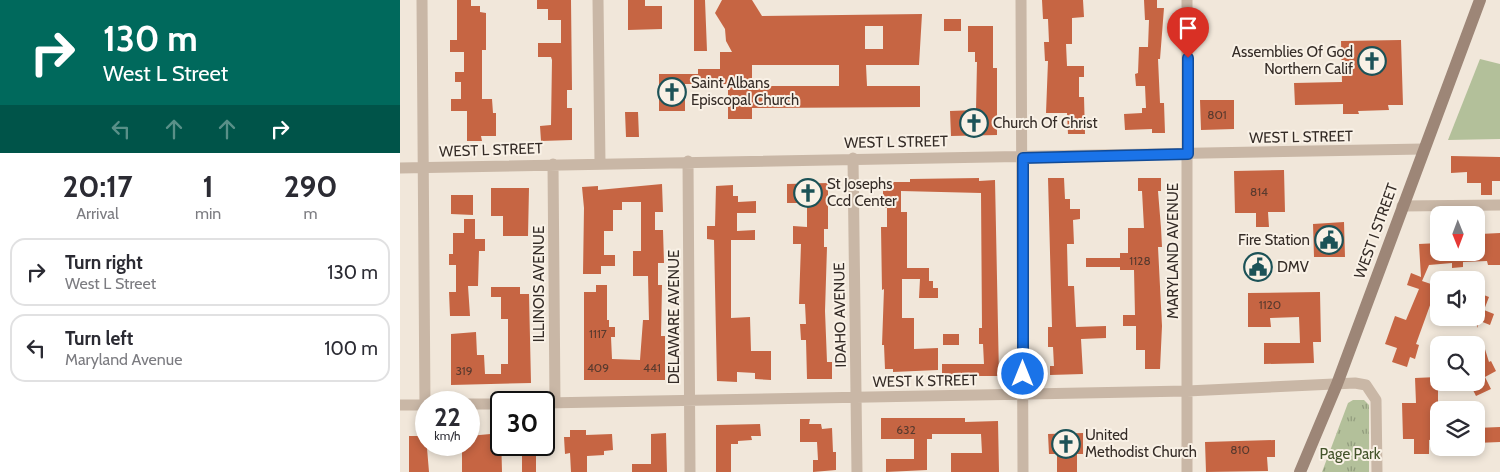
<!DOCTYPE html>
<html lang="en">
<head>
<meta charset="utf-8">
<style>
  :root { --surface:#fff; --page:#f7f7f7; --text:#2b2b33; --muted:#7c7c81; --line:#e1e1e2 }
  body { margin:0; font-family:Cabin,sans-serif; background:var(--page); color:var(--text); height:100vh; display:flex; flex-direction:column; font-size:19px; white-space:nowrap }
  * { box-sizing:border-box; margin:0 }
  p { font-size:16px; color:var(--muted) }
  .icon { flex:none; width:28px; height:28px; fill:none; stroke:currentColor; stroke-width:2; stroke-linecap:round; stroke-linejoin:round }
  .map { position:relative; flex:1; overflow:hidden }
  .drawer { display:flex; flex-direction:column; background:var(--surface); width:400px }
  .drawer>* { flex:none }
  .hud { background:#00695c; color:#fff; overflow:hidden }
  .needle { width:32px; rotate:179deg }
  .fabs { position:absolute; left:1030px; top:206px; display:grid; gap:10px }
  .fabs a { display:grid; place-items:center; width:55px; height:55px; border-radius:10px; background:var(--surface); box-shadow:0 2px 8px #0003; font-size:25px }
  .speed { position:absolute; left:15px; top:391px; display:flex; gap:10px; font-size:25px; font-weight:700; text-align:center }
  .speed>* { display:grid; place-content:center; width:65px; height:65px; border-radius:50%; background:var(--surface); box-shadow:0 2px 8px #0003; line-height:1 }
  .speed small { font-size:12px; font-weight:400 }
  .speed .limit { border:2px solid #111; border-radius:8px; background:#fff; color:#111 }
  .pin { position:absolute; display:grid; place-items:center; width:42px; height:42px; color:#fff; margin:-51px -21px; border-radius:50% 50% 50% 0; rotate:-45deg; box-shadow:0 0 5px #0007 }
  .pin .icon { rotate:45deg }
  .me { position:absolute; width:55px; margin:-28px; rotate:0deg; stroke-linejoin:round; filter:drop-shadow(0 0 4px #0008) }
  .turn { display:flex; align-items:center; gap:18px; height:105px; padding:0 20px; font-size:22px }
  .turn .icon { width:65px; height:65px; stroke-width:2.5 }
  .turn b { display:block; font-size:35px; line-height:42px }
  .lanes { display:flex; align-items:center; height:48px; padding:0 20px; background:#0003; justify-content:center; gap:25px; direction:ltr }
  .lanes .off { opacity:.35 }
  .eta { display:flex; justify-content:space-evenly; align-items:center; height:85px; text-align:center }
  .eta b { font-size:30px; font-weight:700; line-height:35px }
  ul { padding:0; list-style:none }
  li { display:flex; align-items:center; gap:15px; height:68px; margin:0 10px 8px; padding:0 10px; border:2px solid var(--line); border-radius:15px }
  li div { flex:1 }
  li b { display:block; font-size:19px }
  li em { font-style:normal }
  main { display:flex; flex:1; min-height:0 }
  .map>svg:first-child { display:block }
  .green { fill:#b3c09a }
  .park { fill:url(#park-tufts) }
  .building { fill:#c66543; fill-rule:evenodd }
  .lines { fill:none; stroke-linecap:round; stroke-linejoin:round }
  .street { stroke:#c9b7a6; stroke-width:11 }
  .secondary { stroke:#9d8677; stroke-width:12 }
  .route-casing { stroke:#114b97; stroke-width:12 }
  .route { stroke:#1a73e8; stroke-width:9 }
  .labels { text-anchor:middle; stroke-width:4; stroke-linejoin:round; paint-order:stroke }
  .number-label { font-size:12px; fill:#593a2e }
  .poi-label { font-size:15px; fill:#352c27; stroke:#f9f1e6; text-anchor:start }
  .street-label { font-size:15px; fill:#352c27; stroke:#f9f1e6 }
  .park-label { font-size:15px; fill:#44542b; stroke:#f9f1e6 }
</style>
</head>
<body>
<main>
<section class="drawer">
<div class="hud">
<div class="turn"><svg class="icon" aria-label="right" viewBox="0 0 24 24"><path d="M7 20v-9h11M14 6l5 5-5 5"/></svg><div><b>130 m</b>West L Street</div></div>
<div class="lanes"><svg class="icon off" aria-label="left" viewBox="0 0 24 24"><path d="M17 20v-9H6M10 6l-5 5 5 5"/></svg><svg class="icon off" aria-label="ahead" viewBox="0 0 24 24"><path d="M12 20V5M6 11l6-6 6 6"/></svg><svg class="icon off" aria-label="ahead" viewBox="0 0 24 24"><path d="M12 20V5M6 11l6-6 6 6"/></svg><svg class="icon" aria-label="right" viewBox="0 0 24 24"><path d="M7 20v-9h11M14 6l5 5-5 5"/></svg></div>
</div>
<div class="eta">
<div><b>20:17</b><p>Arrival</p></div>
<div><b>1</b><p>min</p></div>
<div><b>290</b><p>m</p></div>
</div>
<ul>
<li><svg class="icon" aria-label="right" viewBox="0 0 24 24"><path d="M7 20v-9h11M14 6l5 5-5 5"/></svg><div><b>Turn right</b><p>West L Street</p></div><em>130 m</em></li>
<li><svg class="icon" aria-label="left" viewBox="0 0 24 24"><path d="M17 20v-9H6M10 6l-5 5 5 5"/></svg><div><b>Turn left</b><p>Maryland Avenue</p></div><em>100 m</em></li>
</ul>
</section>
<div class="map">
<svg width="1100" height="472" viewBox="0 0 1100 472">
  <defs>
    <pattern id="park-tufts" width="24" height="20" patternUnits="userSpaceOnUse" patternTransform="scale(1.25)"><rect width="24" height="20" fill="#b3c09a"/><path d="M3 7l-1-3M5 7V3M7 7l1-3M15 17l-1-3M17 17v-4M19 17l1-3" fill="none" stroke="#929c7e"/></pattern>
  </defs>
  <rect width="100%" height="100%" fill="#f1e7da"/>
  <!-- green -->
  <path class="green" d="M1080,59L1100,64V139L1048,140Z"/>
  <!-- park -->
  <path class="park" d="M953,400H964L969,405V472H922L948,403Z"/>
  <!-- building -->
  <path class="building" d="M57,0H71V6H80V12L86,13V50H82V99H92L93,113H96V136H81L82,141H67V111H51V99H61V82H55V72H64V52H50V40H57Z
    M137,0H171L172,90H167V108H172V140L141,141L140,126L151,125L152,60L151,57H138V43H161V20H148V9H137Z
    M228,0H245V6H262V29L228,30Z
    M294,0H305L307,51H294Z
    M322,0H352L362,16L522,14L519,65H466L467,86H520V107L352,108V119H328V84H285V111H259V74H298V69H320V52H332L326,41L325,29L315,13ZM465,26H483V49H465ZM352,65H439V86H352Z
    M642,0H683L684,17L672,18V44H666L667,66H684V77H679V97H684L685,134H668L667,113H646L648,61H645L644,42H649L648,19H643Z
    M744,0H757V8H764L760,59H758L760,103H764L765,133H752V129L725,130L724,114L742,113V108H746L745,86H736L735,74L738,73L739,47H748L749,20H745Z
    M544,19H561V31H544Z
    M568,26H593V68H597V135L551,136L550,111L576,110L577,62H575V52H568Z
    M1001,40L1003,105H988L989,110L958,111L959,114H943V104L895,105L894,83L942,82L941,41Z
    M800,100H834V129L801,130Z
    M225,112H238L239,137H226Z
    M1051,156L1100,157V181H1092V195H1081V183H1067V172L1051,173Z
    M884,170L885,212H868L869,227H856V213H835L834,171Z
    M579,178V181L595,180L599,376H542V364H584L583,344H579V328H582L581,193L501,191V212H507V268H529V281H533V288H538V298H519L520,279H502V318H514V349L538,348V370L493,372V369H485L484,345H482L484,289L482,290L481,227H487V208H483V182H510V179Z
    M648,178H664L665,199H670V209H680V219L673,220L674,244H667L668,286H674L676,327L706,326V338L681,339L683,374L650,375V366H654L653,347H648V327H652Z
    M738,178H761V191H758L761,228L762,247H758L762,326L760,369H745V350H736V326H723V315H735L734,270H720V267H686V258H720V253H728V228H744L742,191H738Z
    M428,183V229H424V247H427L425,311L427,362H432V379H407L406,340H401L400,324H406L405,304H399L401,244H393V226L407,227V203H387V184Z
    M262,184L263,212H255V230H263L264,263H258V285H262L261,336H265V380H184V292H196V285H207V320H209V327H215V337H211L212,359L240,360L243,320H249L248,276H233V251H241V202H222V210H213V231H204V255H215V266H201V274H183L184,208L182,187L198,186V190Z
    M333,185V196H338V202L356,201V213H337V231L355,230V240H331V318L350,317L351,351H371V380L355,379V373L337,372V382L317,381L314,240L307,239V226H315L316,186Z
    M91,188H129L128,236H103V216H91Z
    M51,195H73V215L51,214Z
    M64,219H75V239H85V251H79L78,286H68L70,316H50L49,292H56V265H49V254H53V233H64Z
    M944,222L945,257H914L913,224Z
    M1100,233V265H1088L1087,261L1063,262V267L1052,268V263L1029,265L1022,281L1037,286L1016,344L1019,345L1015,359L1010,357L1007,367L992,362L997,348L985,344L995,316L1006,320L1019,289L1007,285L1011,273L1021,277L1019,244L1039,243V252H1080V234Z
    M91,287H120V294H129L131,383L51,385V334L76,332L77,355H84L85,374H101V364H108V319H101V297H91Z
    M920,292L921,342H913L914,363L864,364V343H900L899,317L870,318L871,327H848V293Z
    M1076,292L1089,297L1084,310L1094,314L1090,325L1080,321L1077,328Z
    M543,334H559V345H543Z
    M1084,346L1089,362L1091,361L1096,371L1085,377L1091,389L1076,396L1069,382H1076V348Z
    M1038,377V439L1029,440V454H1014V439H1003L1002,403H1016L1015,378Z
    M481,418H565V422L598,421L599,472H551V453H582L581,434H532V439H527V470L486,472V459H514V439H481Z
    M400,419H410L409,424H421L422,429L432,428L433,452H436V470L413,472V460H418L417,442H400Z
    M360,424L361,436H351L352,440L338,441V444H331V472H316V425Z
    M1100,427V442L1076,443V428Z
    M170,430H186V435L212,434L213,450L204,451V455L187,456V472H171L170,453L165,454L164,437H170Z
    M101,433L102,472H62V445H69V436Z
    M266,433L267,472H232V464H251V434Z
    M683,433V454H677V472H657V454H649L648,434Z
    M9,436H26L29,472H9Z
    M875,440V457H867L868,471L806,472L805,442Z
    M122,445H136V472H122Z"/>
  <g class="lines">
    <!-- street -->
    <path class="street" d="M22,0L25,405
      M198,0L200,163
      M621,0L623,472
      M787,0V472
      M453,158L457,472
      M288,161L290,472
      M153,164L155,403
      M0,168L1023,149
      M1002,206L1100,205
      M144,403L787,391L955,383L966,385L976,400L977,472
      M69,404H101
      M0,405H26"/>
    <!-- secondary -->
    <path class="secondary" d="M900,472L937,384L1080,0"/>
  </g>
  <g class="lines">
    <defs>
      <path id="route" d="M623,374V158L788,154V58"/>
    </defs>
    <!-- route casing -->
    <use href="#route" class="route-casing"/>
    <!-- route -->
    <use href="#route" class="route"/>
  </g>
  <!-- icons -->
  <defs>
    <symbol id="church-ring" viewBox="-11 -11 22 22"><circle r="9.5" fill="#f9f1e6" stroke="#1c5257" stroke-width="1.5"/><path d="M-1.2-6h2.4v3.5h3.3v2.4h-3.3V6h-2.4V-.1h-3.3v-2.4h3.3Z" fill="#1c5257"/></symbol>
    <symbol id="civic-ring" viewBox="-11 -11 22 22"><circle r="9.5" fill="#f9f1e6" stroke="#1c5257" stroke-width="1.5"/><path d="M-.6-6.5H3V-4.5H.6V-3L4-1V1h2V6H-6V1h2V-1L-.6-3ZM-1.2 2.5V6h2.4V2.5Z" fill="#1c5257"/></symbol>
  </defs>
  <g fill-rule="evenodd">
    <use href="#church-ring" x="956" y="45" width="32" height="32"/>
    <use href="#church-ring" x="256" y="76" width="32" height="32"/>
    <use href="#church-ring" x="558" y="107" width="32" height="32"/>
    <use href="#church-ring" x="392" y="177" width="32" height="32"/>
    <use href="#civic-ring" x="913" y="224" width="32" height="32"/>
    <use href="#civic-ring" x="842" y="251" width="32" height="32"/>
    <use href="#church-ring" x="650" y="428" width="32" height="32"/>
  </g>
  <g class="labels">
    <!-- number labels -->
    <g class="number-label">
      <text x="817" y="119">801</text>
      <text x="859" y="196">814</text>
      <text x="740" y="265">1128</text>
      <text x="870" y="309">1120</text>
      <text x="198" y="338">1117</text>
      <text x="198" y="372">409</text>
      <text x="252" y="372">441</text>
      <text x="64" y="375">319</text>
      <text x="506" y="434">632</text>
      <text x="840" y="454">810</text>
    </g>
    <!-- poi labels -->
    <g class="poi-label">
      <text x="953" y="57" text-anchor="end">Assemblies Of God<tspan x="953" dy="17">Northern Calif</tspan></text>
      <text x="291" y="88">Saint Albans<tspan x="291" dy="17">Episcopal Church</tspan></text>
      <text x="593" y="128">Church Of Christ</text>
      <text x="427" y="189">St Josephs<tspan x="427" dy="17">Ccd Center</tspan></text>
      <text x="910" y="245" text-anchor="end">Fire Station</text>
      <text x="877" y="272">DMV</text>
      <text x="685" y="440">United<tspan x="685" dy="17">Methodist Church</tspan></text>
    </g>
    <!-- street labels -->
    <g class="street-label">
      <text transform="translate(901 137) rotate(-1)" y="5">WEST L STREET</text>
      <text transform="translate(496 142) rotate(-1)" y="5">WEST L STREET</text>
      <text transform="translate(91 150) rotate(-2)" y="5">WEST L STREET</text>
      <text transform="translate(976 231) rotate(-70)" y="5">WEST I STREET</text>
      <text transform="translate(773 251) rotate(-90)" y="5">MARYLAND AVENUE</text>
      <text transform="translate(139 284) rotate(-90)" y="5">ILLINOIS AVENUE</text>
      <text transform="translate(440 315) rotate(-91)" y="5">IDAHO AVENUE</text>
      <text transform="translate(274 317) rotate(-90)" y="5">DELAWARE AVENUE</text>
      <text transform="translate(525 381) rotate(-1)" y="5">WEST K STREET</text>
    </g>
    <!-- park labels -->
    <g class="park-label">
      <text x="950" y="459">Page Park</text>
    </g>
  </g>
</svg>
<div class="fabs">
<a><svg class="needle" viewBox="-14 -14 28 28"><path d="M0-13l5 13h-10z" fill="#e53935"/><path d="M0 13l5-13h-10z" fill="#7c7c81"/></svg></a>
<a><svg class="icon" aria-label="sound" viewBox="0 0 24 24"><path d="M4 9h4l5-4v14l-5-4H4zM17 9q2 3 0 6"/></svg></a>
<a><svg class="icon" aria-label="search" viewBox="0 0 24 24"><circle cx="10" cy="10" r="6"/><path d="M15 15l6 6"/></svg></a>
<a><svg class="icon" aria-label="layers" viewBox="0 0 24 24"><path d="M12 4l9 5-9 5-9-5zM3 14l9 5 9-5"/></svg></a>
</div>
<div class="speed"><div>22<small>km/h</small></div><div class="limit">30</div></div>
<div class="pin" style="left:788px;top:58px;background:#d93025"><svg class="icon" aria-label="arrive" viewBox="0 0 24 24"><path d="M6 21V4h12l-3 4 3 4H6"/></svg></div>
<svg class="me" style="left:623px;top:374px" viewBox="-20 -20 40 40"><circle r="17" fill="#1a73e8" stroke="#fff" stroke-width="3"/><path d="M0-11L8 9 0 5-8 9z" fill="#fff"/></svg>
</div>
</main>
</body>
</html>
